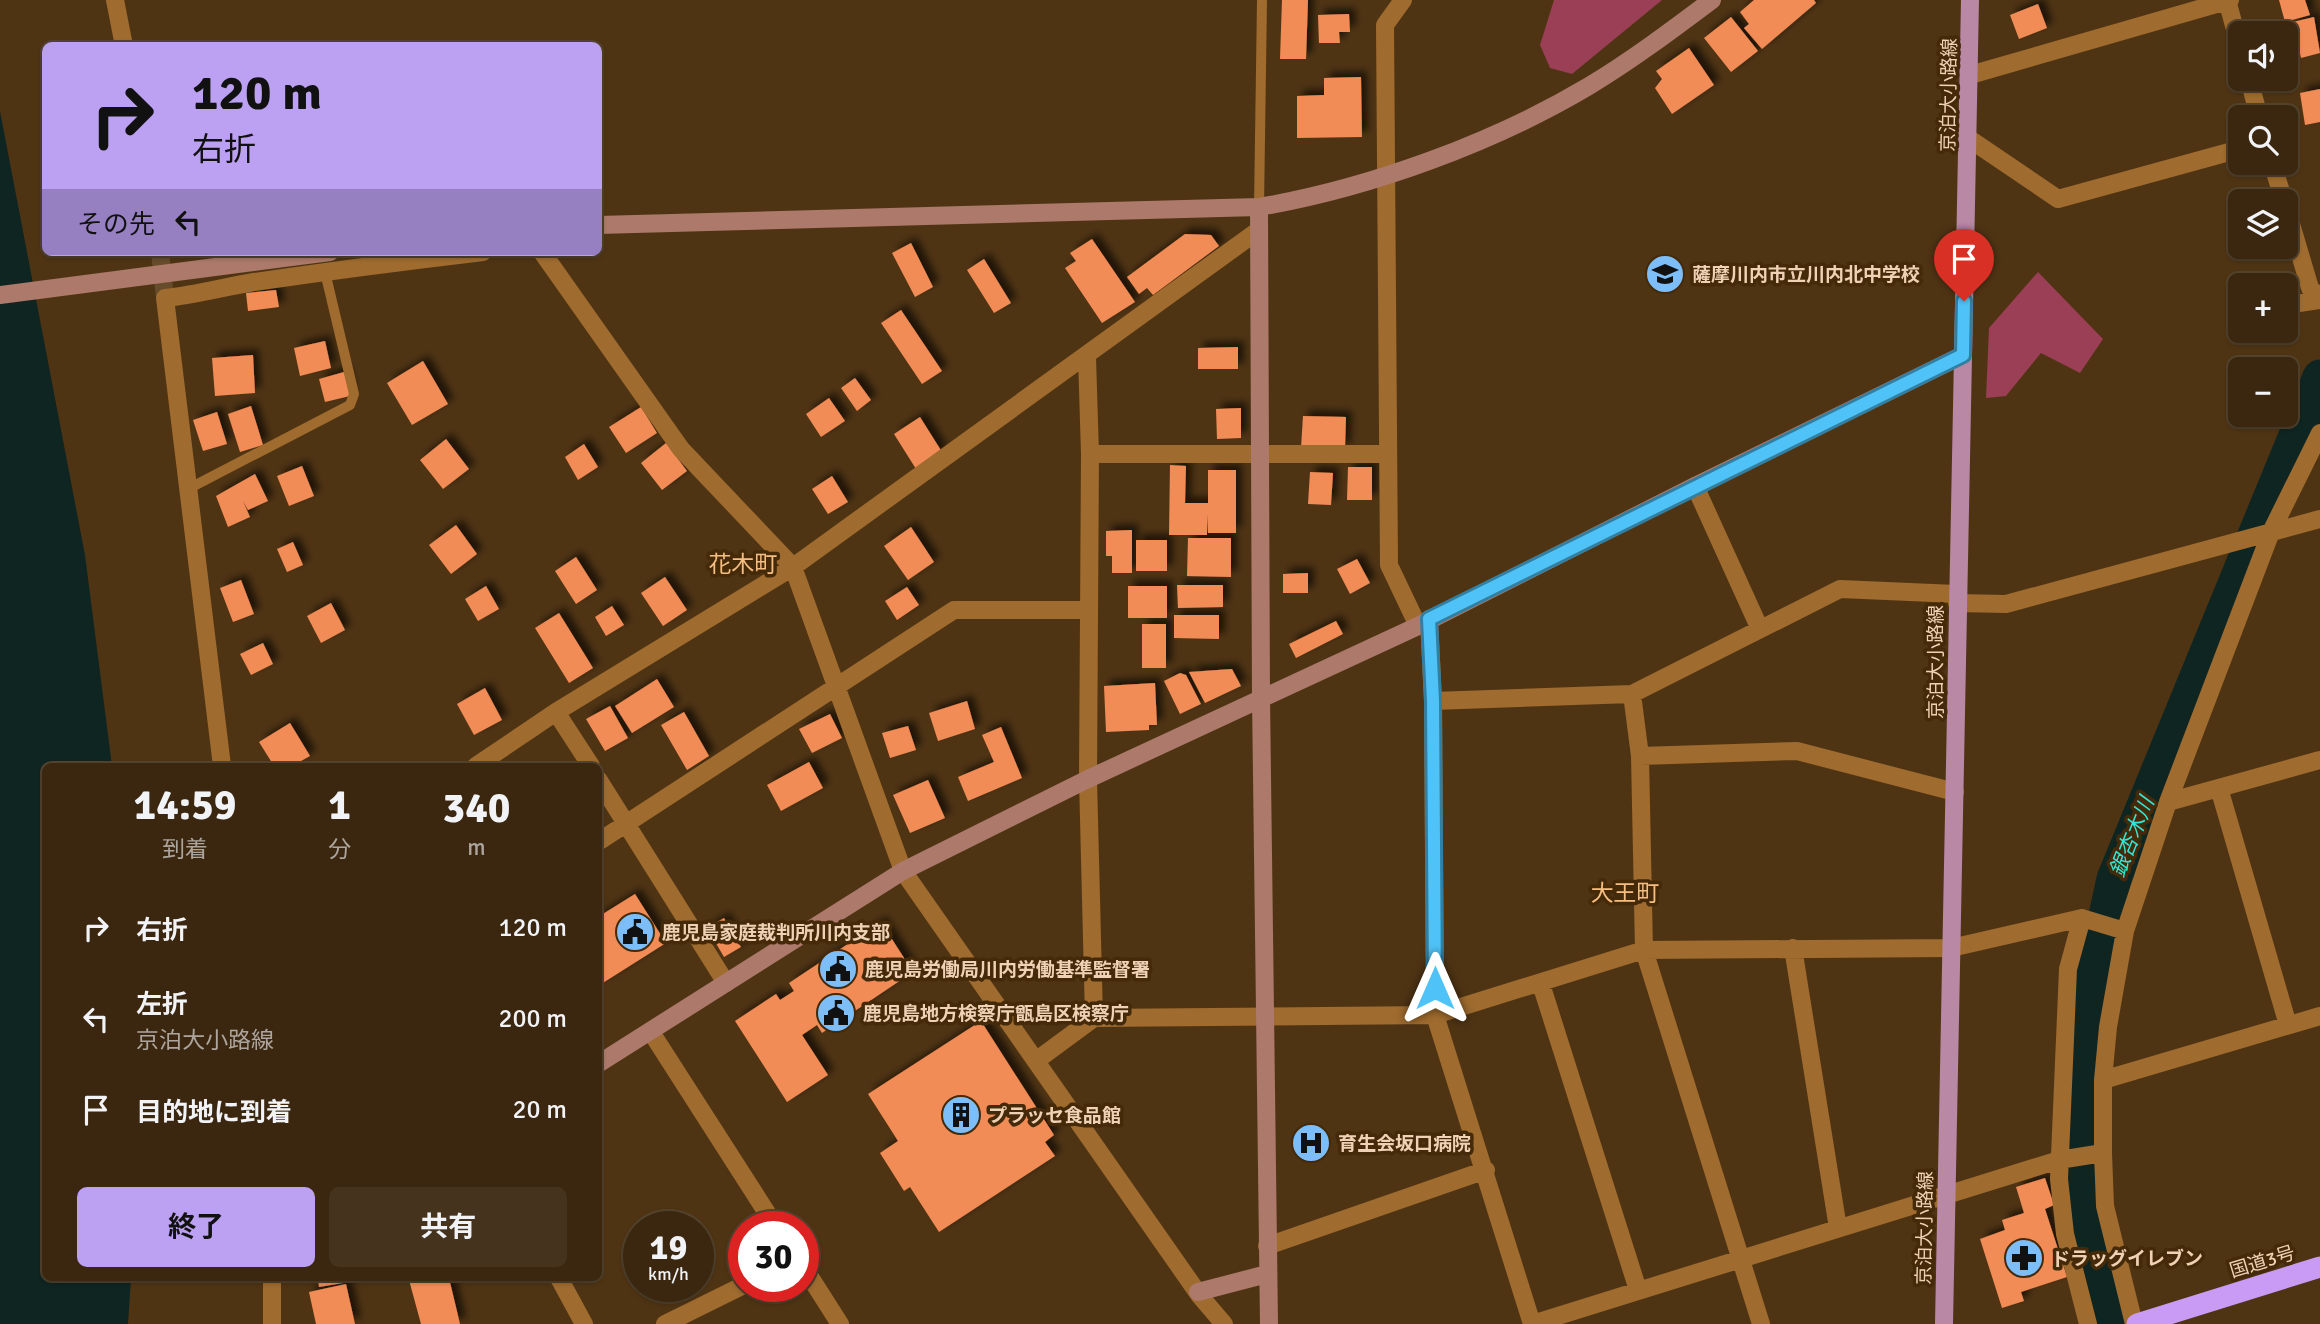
<!DOCTYPE html>
<html lang="ja">
<head>
<meta charset="utf-8">
<style>
  :root { --surface:#3b270f; --page:#46331d; --text:#f1f3f6; --muted:#aca59e; --line:#54442f; --accent:#bca0f2 }
  body { margin:0; font-family:Signika,"Noto Sans JP",sans-serif; background:var(--page); color:var(--text); height:100vh; display:flex; flex-direction:column; font-size:26px; white-space:nowrap }
  * { box-sizing:border-box; margin:0 }
  p { font-size:23px; color:var(--muted) }
  .icon { flex:none; width:38px; height:38px; fill:none; stroke:currentColor; stroke-width:2; stroke-linecap:round; stroke-linejoin:round }
  .map { position:relative; flex:1; overflow:hidden }
  .details { position:absolute; left:42px; top:763px; width:560px; height:518px; display:flex; flex-direction:column; background:var(--surface); border-radius:10px; box-shadow:0 2px 5px #0004,0 0 0 2px var(--line) }
  .details>* { flex:none }
  .hud { position:absolute; left:42px; top:42px; width:560px; height:214px; border-radius:10px; box-shadow:0 2px 5px #0004,0 0 0 2px var(--line); background:#bca0f2; color:#111; overflow:hidden }
  .fabs { position:absolute; left:2228px; top:21px; display:grid; gap:14px }
  .fabs a { display:grid; place-items:center; width:70px; height:70px; border-radius:10px; background:var(--surface); box-shadow:0 2px 5px #0004,0 0 0 2px var(--line); font-size:35px }
  .speed { position:absolute; left:623px; top:1211px; display:flex; gap:14px; font-size:35px; font-weight:700; text-align:center }
  .speed>* { display:grid; place-content:center; width:91px; height:91px; border-radius:50%; background:var(--surface); box-shadow:0 2px 5px #0004,0 0 0 2px var(--line); line-height:1 }
  .speed small { font-size:18px; font-weight:400 }
  .speed .limit { border:10px solid #d22; background:#fff; color:#111 }
  .pin { position:absolute; display:grid; place-items:center; width:60px; height:60px; color:#fff; margin:-72px -30px; border-radius:50% 50% 50% 0; rotate:-45deg; box-shadow:0 0 7px #0007 }
  .pin .icon { rotate:45deg }
  .me { position:absolute; width:77px; margin:-38px; rotate:0deg; stroke-linejoin:round; filter:drop-shadow(0 0 5px #0008) }
  .turn { display:flex; align-items:center; gap:24px; height:147px; padding:0 35px; font-size:32px }
  .turn .icon { width:91px; height:91px; stroke-width:2.5 }
  .turn b { display:block; font-size:49px; line-height:60px }
  .then { display:flex; align-items:center; height:66px; padding:0 35px; background:#0003; gap:14px; font-size:26px }
  .eta { display:flex; justify-content:space-evenly; align-items:center; height:119px; text-align:center }
  .eta b { font-size:42px; font-weight:700; line-height:49px }
  .action { display:flex; gap:14px; margin-top:auto; padding:14px 35px }
  .action a { flex:1; height:80px; border-radius:10px; background:var(--accent); color:#111; font-size:28px; font-weight:700; line-height:80px; text-align:center }
  .action a+a { background:var(--page); color:var(--text) }
  ul { padding:0; list-style:none }
  li { display:flex; align-items:center; gap:21px; height:91px; padding:0 35px }
  li div { flex:1 }
  li b { display:block; font-size:26px }
  li em { font-style:normal }
  .map>svg:first-child { display:block }
  .green { fill:#9a3f55 }
  .water { fill:#0f2522 }
  .lines { fill:none; stroke-linecap:round; stroke-linejoin:round }
  .river { stroke:#0f2522; stroke-width:35 }
  .building { fill:#f28c56; filter:url(#shadow) }
  .street-tunnel { stroke:#674c2c; stroke-width:18; stroke-dasharray:18 9; stroke-linecap:butt }
  .lane { stroke:#9f6b2e; stroke-width:10 }
  .street { stroke:#9f6b2e; stroke-width:18 }
  .secondary { stroke:#ac796a; stroke-width:18 }
  .primary { stroke:#b988a5; stroke-width:18 }
  .highway { stroke:#ca9bf5; stroke-width:21 }
  .route-casing { stroke:#337fa1; stroke-width:18 }
  .route { stroke:#4fc3f7; stroke-width:12 }
  .labels { text-anchor:middle; stroke-width:7; stroke-linejoin:round; paint-order:stroke }
  .street-label { font-size:19px; fill:#efd2b5; stroke:#442a08 }
  .poi-label { font-size:19px; font-weight:bold; fill:#efd2b5; stroke:#442a08; text-anchor:start }
  .water-label { font-size:21px; font-style:italic; fill:#32e6da; stroke:#442a08 }
  .quarter-label { font-size:23px; fill:#f6bd81; stroke:#442a08 }
</style>
</head>
<body>
<div class="map">
<svg width="2320" height="1324" viewBox="0 0 2320 1324">
  <defs>
    <filter id="shadow"><feDropShadow dx="6" dy="-6" stdDeviation="3.5" flood-color="#0009"/></filter>
  </defs>
  <rect width="100%" height="100%" fill="#4f3414"/>
  <!-- green -->
  <path class="green" d="M1554,0H1662L1572,74L1550,68L1540,45Z
    M2038,272L2103,339L2080,373L2041,353L2006,396L1986,398L1989,328Z"/>
  <!-- water -->
  <path class="water" d="M0,111L85,555L112,766H46V1278H131L128,1324H0Z"/>
  <g class="lines">
    <!-- river -->
    <path class="river" d="M2112,1324L2082,1190L2081,1058L2086,1007L2114,879L2320,377"/>
  </g>
  <!-- building -->
  <path class="building" d="M1282,0H1308L1306,59H1280Z
    M1754,0H1814L1816,3L1762,49L1744,28L1749,24L1740,12Z
    M2279,0H2305L2310,15L2285,22Z
    M2038,4L2047,28L2019,39L2010,15Z
    M1349,14L1350,32H1339L1340,43H1319L1318,15Z
    M1731,17L1758,51L1731,72L1704,38Z
    M2314,17L2320,53L2301,58L2293,22Z
    M1689,48L1714,85L1672,114L1655,88L1662,79L1656,71Z
    M1361,77L1362,137L1297,138V96L1324,95V78Z
    M2320,89V122L2305,125L2300,93Z
    M1185,234L1211,235L1219,246L1153,295L1147,288L1139,294L1127,277Z
    M1092,239L1135,302L1102,323L1065,268L1076,261L1070,253Z
    M911,243L933,287L915,297L892,253Z
    M984,259L1011,303L994,313L967,270Z
    M276,290L279,307L248,311L246,293Z
    M901,310L942,371L922,384L881,323Z
    M325,341L331,368L300,376L294,348Z
    M1238,347V369H1198V348Z
    M253,355L255,393L215,396L212,358Z
    M423,361L448,404L412,425L387,383Z
    M344,372L350,396L325,402L319,379Z
    M855,378L871,400L857,411L841,388Z
    M829,398L845,421L821,437L806,414Z
    M251,406L263,445L240,452L228,414Z
    M641,407L657,433L626,453L609,427Z
    M1241,408V438L1217,439L1216,409Z
    M217,412L227,444L203,451L193,420Z
    M1303,416L1346,417L1345,449L1301,448Z
    M920,417L942,452L916,469L894,434Z
    M446,439L469,469L443,489L420,460Z
    M666,443L687,471L662,490L641,463Z
    M584,444L598,467L578,480L565,457Z
    M1170,465L1186,466L1185,503H1208V470H1236V533H1208L1207,514V535H1169Z
    M302,466L314,496L289,506L277,476Z
    M1348,467H1372V500H1347Z
    M1310,472L1333,473L1331,505L1308,504Z
    M255,474L268,501L248,510L243,501L250,517L228,527L216,496Z
    M832,476L848,502L828,514L812,489Z
    M456,525L477,554L451,574L429,545Z
    M911,527L934,562L908,580L884,546Z
    M1132,530V573H1112V556H1106V531Z
    M1188,538H1231V577L1187,576Z
    M1136,540H1167V571H1136Z
    M293,542L303,565L287,572L277,549Z
    M576,557L597,590L576,604L555,571Z
    M1357,559L1370,583L1350,594L1337,569Z
    M1308,573V593H1283V574Z
    M665,577L687,610L663,626L641,593Z
    M241,580L254,614L233,622L220,588Z
    M1177,585H1223V607L1178,608Z
    M486,586L499,609L478,621L465,599Z
    M1128,586H1167V618H1128Z
    M907,587L919,605L897,620L885,601Z
    M331,603L345,630L321,643L307,616Z
    M612,606L624,625L606,636L595,617Z
    M559,613L593,668L569,683L535,628Z
    M1174,615H1219V639L1174,638Z
    M1336,621L1343,634L1296,658L1289,644Z
    M1142,624H1166V668H1142Z
    M263,643L273,664L251,675L240,654Z
    M1232,669L1241,686L1205,703L1189,672Z
    M1180,673L1186,675L1201,704L1180,714L1164,681Z
    M657,679L674,707L632,733L615,706Z
    M1155,683L1157,725H1149V730L1106,732L1104,686Z
    M485,688L502,720L474,735L457,704Z
    M967,701L975,729L938,741L929,713Z
    M610,706L628,738L605,751L586,719Z
    M684,712L709,756L687,770L661,725Z
    M830,714L842,738L812,753L799,729Z
    M290,723L310,756L292,766H274L259,742Z
    M908,726L916,750L890,758L882,733Z
    M1001,727L1022,778L968,801L958,777L994,762L982,735Z
    M809,762L823,788L781,811L767,785Z
    M928,780L945,818L910,833L893,795Z
    M635,894L666,943L598,986V917Z
    M724,918L741,947L724,957L707,928Z
    M881,922L913,972L822,1033L817,1025L802,1035L828,1075L787,1102L735,1021L776,994L780,1000L794,991L789,983Z
    M981,1021L1054,1135L1045,1142L1055,1156L939,1232L910,1187L904,1191L880,1153L898,1141L868,1094Z
    M2045,1178L2054,1205L2045,1209L2067,1277L2021,1292L2024,1301L2002,1308L1980,1239L2005,1230L2002,1220L2024,1213L2016,1187Z
    M318,1278H348L349,1282L319,1287Z
    M419,1278H449L460,1324H421L409,1280Z
    M346,1284L355,1324H316L309,1292Z"/>
  <g class="lines">
    <!-- street-tunnel -->
    <path class="street-tunnel" d="M160,252L165,298"/>
    <!-- lane -->
    <path class="lane" d="M1259,207L1262,0
      M188,489L350,405L354,394L325,272"/>
    <!-- street -->
    <path class="street" d="M115,0L124,46
      M1403,0L1385,25L1389,565L1418,626
      M2227,0L2240,48
      M1970,75L2230,0
      M2249,79L2259,117
      M1968,138L2058,199L2240,149
      M2272,163L2284,201
      M2286,207L2310,288L2320,298
      M542,252L681,449L793,567L903,871L1200,1296L1224,1324
      M2286,305L2320,300
      M1087,357L1090,454L1088,779L1094,1018
      M1090,454H1385
      M1695,486L1759,627
      M1957,603L2006,604L2320,519
      M1429,619L1433,701L1435,1015L1532,1324
      M1632,694L1640,756L1644,950L1761,1324
      M1433,701L1632,694L1840,589L1956,594
      M556,712L591,766
      M1640,756L1797,751L1955,792
      M222,766L165,298C196,295 223,287 254,282C330,271 407,261 483,252
      M476,766L556,712L793,567L1259,230
      M598,779L726,983
      M2219,788L2288,1025
      M2168,802L2320,760
      M598,842L954,610H1089
      M2082,918L2068,969L2059,1179L2065,1234L2088,1324
      M1793,948L1838,1228
      M1541,984L1638,1290
      M651,1032L776,1227
      M1037,1060L1094,1018L1435,1015L1644,950L1951,948L2082,918L2125,931
      M2103,1080L2320,1016
      M1267,1246L1486,1170
      M803,1266L840,1324
      M272,1278V1324
      M559,1278L584,1324
      M665,1324L744,1285
      M1532,1324L2059,1160L2103,1153
      M2134,1324L2105,1206L2103,1153V1080L2108,1027L2125,931L2168,802L2271,532L2320,433"/>
    <!-- secondary -->
    <path class="secondary" d="M1259,207L1261,698L1269,1324
      M598,225L1259,207C1370,188 1493,143 1589,86C1632,60 1672,30 1712,0
      M0,295L330,252
      M598,1064L903,871L1088,779L1418,626L1695,486L1963,355
      M1198,1292L1267,1274"/>
    <!-- primary -->
    <path class="primary" d="M1944,1324L1970,0"/>
    <!-- highway -->
    <path class="highway" d="M2137,1324L2320,1267"/>
  </g>
  <g class="lines">
    <defs>
      <path id="route" d="M1435,988L1433,701L1429,619L1963,355L1964,301"/>
    </defs>
    <!-- route casing -->
    <use href="#route" class="route-casing"/>
    <!-- route -->
    <use href="#route" class="route"/>
  </g>
  <!-- icons -->
  <defs>
    <symbol id="school-disc" viewBox="-11 -11 22 22"><circle r="9.5" fill="#7dbef9" stroke="#442a08"/><path d="M0-5L7-2L0 1L-7-2ZM-4 1L0 2.5L4 1V4Q0 6-4 4Z" fill="#111"/></symbol>
    <symbol id="civic-disc" viewBox="-11 -11 22 22"><circle r="9.5" fill="#7dbef9" stroke="#442a08"/><path d="M-.6-6.5H3V-4.5H.6V-3L4-1V1h2V6H-6V1h2V-1L-.6-3ZM-1.2 2.5V6h2.4V2.5Z" fill="#111"/></symbol>
    <symbol id="building-disc" viewBox="-11 -11 22 22"><circle r="9.5" fill="#7dbef9" stroke="#442a08"/><path d="M-4-6H4V6H1V3H-1V6H-4ZM-2.5-4.3h1.7v1.8h-1.7ZM.8-4.3h1.7v1.8H.8ZM-2.5-1h1.7V.8h-1.7ZM.8-1h1.7V.8H.8Z" fill="#111"/></symbol>
    <symbol id="hospital-disc" viewBox="-11 -11 22 22"><circle r="9.5" fill="#7dbef9" stroke="#442a08"/><path d="M-5-5h3v3.5h4V-5h3V5h-3V1.5h-4V5h-3Z" fill="#111"/></symbol>
    <symbol id="pharmacy-disc" viewBox="-11 -11 22 22"><circle r="9.5" fill="#7dbef9" stroke="#442a08"/><path d="M-2-6h4v4h4v4h-4v4h-4v-4h-4v-4h4Z" fill="#111"/></symbol>
  </defs>
  <g fill-rule="evenodd">
    <use href="#school-disc" x="1643" y="252" width="44" height="44"/>
    <use href="#civic-disc" x="613" y="910" width="44" height="44"/>
    <use href="#civic-disc" x="816" y="947" width="44" height="44"/>
    <use href="#civic-disc" x="814" y="991" width="44" height="44"/>
    <use href="#building-disc" x="939" y="1093" width="44" height="44"/>
    <use href="#hospital-disc" x="1289" y="1121" width="44" height="44"/>
    <use href="#pharmacy-disc" x="2002" y="1236" width="44" height="44"/>
  </g>
  <g class="labels">
    <!-- street labels -->
    <g class="street-label">
      <text transform="translate(1948 95) rotate(-89)" y="7">京泊大小路線</text>
      <text transform="translate(1935 662) rotate(-90)" y="7">京泊大小路線</text>
      <text transform="translate(1924 1228) rotate(-89)" y="7">京泊大小路線</text>
      <text transform="translate(2262 1261) rotate(-17)" y="7">国道3号</text>
    </g>
    <!-- poi labels -->
    <g class="poi-label">
      <text x="1692" y="281">薩摩川内市立川内北中学校</text>
      <text x="662" y="939">鹿児島家庭裁判所川内支部</text>
      <text x="865" y="976">鹿児島労働局川内労働基準監督署</text>
      <text x="863" y="1020">鹿児島地方検察庁甑島区検察庁</text>
      <text x="988" y="1122">プラッセ食品館</text>
      <text x="1338" y="1150">育生会坂口病院</text>
      <text x="2051" y="1265">ドラッグイレブン</text>
    </g>
    <!-- water labels -->
    <g class="water-label">
      <text transform="translate(2132 837) rotate(-68)" y="7">銀杏木川</text>
    </g>
    <!-- quarter labels -->
    <g class="quarter-label">
      <text x="743" y="572">花木町</text>
      <text x="1625" y="901">大王町</text>
    </g>
  </g>
</svg>
<div class="fabs">
<a><svg class="icon" aria-label="sound" viewBox="0 0 24 24"><path d="M4 9h4l5-4v14l-5-4H4zM17 9q2 3 0 6"/></svg></a>
<a><svg class="icon" aria-label="search" viewBox="0 0 24 24"><circle cx="10" cy="10" r="6"/><path d="M15 15l6 6"/></svg></a>
<a><svg class="icon" aria-label="layers" viewBox="0 0 24 24"><path d="M12 4l9 5-9 5-9-5zM3 14l9 5 9-5"/></svg></a>
<a>+</a>
<a>−</a>
</div>
<div class="speed"><div>19<small>km/h</small></div><div class="limit">30</div></div>
<div class="pin" style="left:1964px;top:301px;background:#d93025"><svg class="icon" aria-label="arrive" viewBox="0 0 24 24"><path d="M6 21V4h12l-3 4 3 4H6"/></svg></div>
<svg class="me" style="left:1435px;top:988px" viewBox="-20 -20 40 40"><path d="M0-17L14 15 0 8-14 15z" fill="#4fc3f7" stroke="#fff" stroke-width="4"/></svg>
<div class="hud">
<div class="turn"><svg class="icon" aria-label="right" viewBox="0 0 24 24"><path d="M7 20v-9h11M14 6l5 5-5 5"/></svg><div><b>120 m</b>右折</div></div>
<div class="then">その先<svg class="icon" aria-label="left" viewBox="0 0 24 24"><path d="M17 20v-9H6M10 6l-5 5 5 5"/></svg></div>
</div>
<section class="details">
<div class="eta">
<div><b>14:59</b><p>到着</p></div>
<div><b>1</b><p>分</p></div>
<div><b>340</b><p>m</p></div>
</div>
<ul>
<li><svg class="icon" aria-label="right" viewBox="0 0 24 24"><path d="M7 20v-9h11M14 6l5 5-5 5"/></svg><div><b>右折</b></div><em>120 m</em></li>
<li><svg class="icon" aria-label="left" viewBox="0 0 24 24"><path d="M17 20v-9H6M10 6l-5 5 5 5"/></svg><div><b>左折</b><p>京泊大小路線</p></div><em>200 m</em></li>
<li><svg class="icon" aria-label="arrive" viewBox="0 0 24 24"><path d="M6 21V4h12l-3 4 3 4H6"/></svg><div><b>目的地に到着</b></div><em>20 m</em></li>
</ul>
<div class="action"><a>終了</a><a>共有</a></div>
</section>
</div>
</body>
</html>
